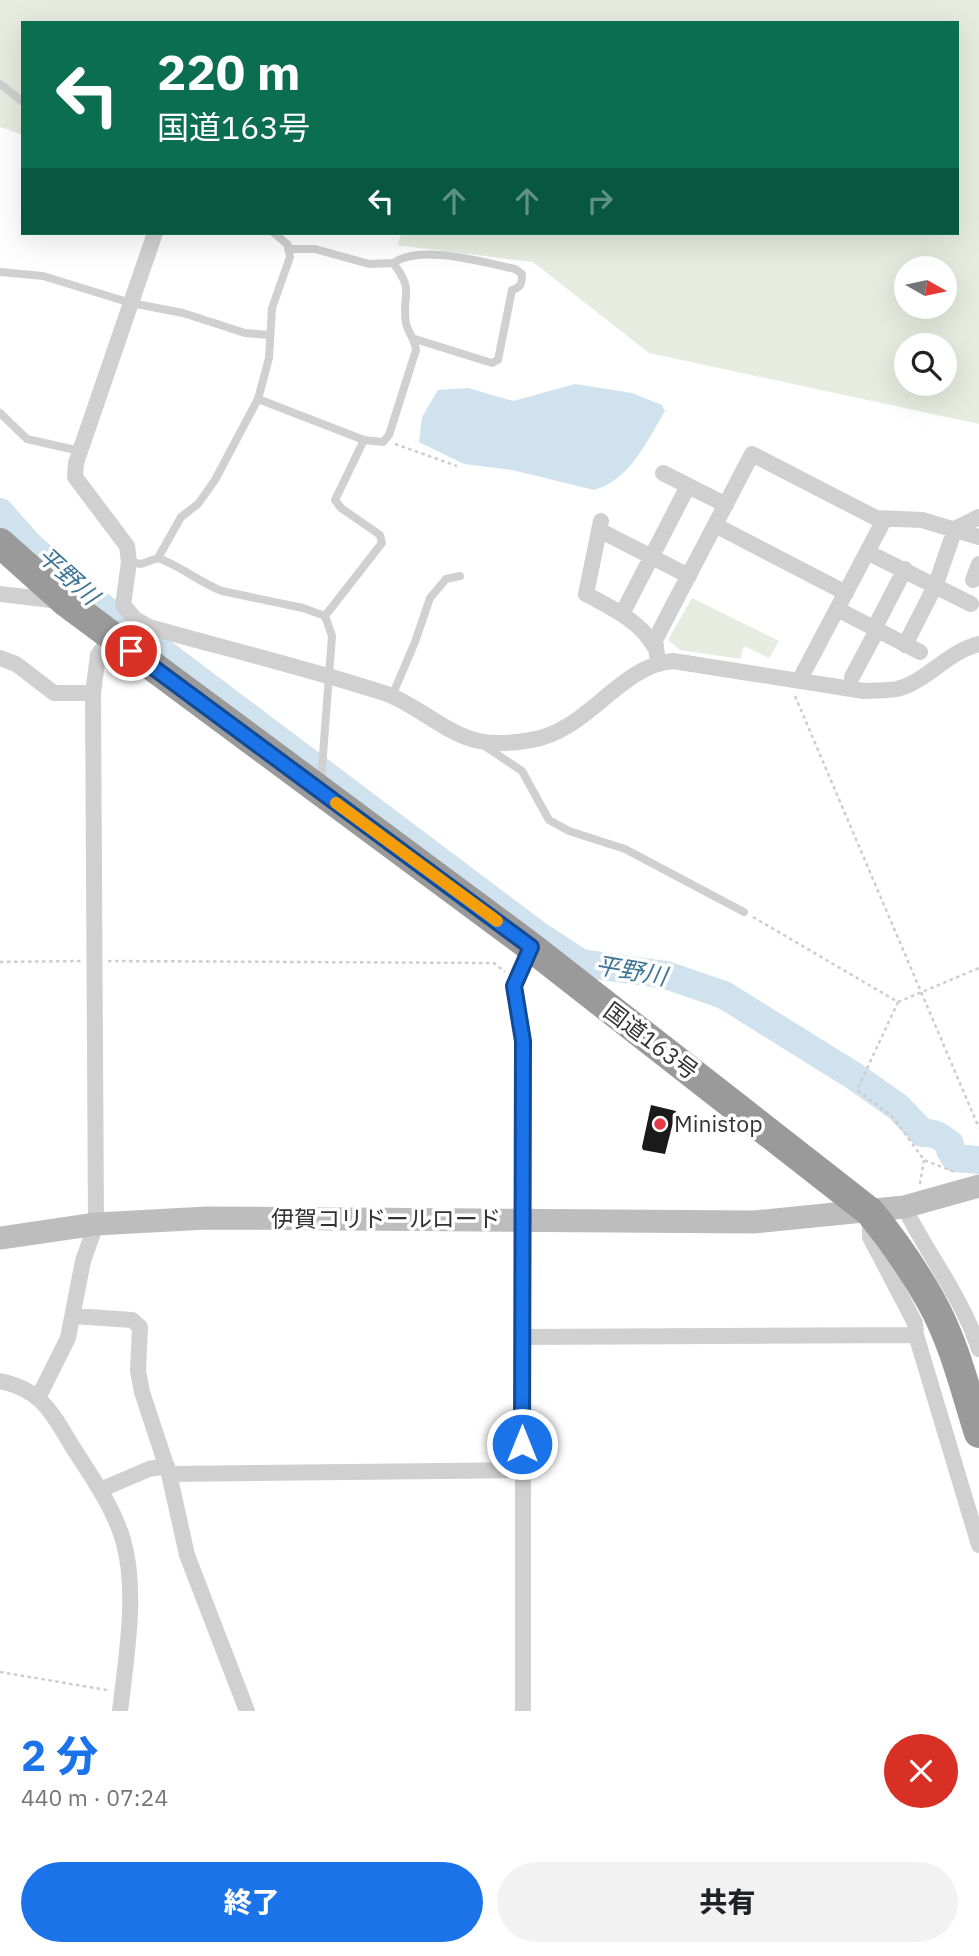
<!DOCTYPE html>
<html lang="ja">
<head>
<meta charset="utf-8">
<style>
  :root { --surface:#fff; --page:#f2f2f2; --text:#202124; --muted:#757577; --accent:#1a73e8 }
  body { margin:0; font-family:"IBM Plex Sans","Noto Sans JP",sans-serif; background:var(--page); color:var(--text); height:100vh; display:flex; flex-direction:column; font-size:26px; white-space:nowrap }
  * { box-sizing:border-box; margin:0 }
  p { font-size:23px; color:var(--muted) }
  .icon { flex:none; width:38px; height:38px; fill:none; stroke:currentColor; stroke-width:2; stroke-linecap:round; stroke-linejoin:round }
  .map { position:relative; height:1711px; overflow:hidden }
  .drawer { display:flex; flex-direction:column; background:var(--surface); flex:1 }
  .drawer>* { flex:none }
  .top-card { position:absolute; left:21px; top:21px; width:938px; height:214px; border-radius:0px; box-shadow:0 7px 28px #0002; background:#0b6e4f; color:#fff; overflow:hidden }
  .needle { width:46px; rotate:99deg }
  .controls { position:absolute; left:894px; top:256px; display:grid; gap:14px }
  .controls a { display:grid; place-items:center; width:63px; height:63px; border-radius:50%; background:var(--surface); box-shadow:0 7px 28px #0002; font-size:35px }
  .pin { position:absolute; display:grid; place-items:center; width:60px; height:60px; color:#fff; margin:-30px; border:4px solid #fff; border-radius:50%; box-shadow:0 2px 7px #0007 }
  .me { position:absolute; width:77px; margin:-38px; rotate:0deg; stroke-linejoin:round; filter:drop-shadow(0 0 5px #0008) }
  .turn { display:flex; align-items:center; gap:24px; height:147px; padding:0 21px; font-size:32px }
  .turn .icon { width:91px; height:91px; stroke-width:2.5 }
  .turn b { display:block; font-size:49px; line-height:60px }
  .lanes { display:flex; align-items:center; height:66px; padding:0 21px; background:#0003; justify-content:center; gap:35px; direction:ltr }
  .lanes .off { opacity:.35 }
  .round { display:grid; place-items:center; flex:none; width:74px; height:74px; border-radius:37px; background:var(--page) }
  .summary { display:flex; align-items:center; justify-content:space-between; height:119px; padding:0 21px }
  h1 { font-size:42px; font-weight:800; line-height:52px; color:var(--accent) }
  .action { display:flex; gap:14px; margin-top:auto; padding:14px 21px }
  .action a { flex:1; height:80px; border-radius:42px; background:var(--accent); color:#fff; font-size:28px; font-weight:800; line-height:80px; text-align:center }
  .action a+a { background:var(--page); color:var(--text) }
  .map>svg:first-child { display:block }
  .green { fill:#e6ecdf; fill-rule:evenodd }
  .water { fill:#cfe2ee }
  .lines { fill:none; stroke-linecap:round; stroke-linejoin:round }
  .river { stroke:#cfe2ee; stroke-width:28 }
  .building { fill:#1a1a1a }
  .path { stroke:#cdcdcd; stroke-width:2.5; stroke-dasharray:3.5 3.5; stroke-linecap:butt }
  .lane { stroke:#d0d0d0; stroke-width:8 }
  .street { stroke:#d0d0d0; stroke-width:16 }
  .secondary { stroke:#bdbdbd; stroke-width:23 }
  .highway { stroke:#9a9a9a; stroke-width:30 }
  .route-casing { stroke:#114b97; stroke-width:18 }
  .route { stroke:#1a73e8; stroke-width:12 }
  .slow { stroke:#f59e0b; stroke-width:12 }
  .poi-dot { fill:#e63946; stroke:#fff; stroke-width:2.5 }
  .labels { text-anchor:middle; stroke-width:7; stroke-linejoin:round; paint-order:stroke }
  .street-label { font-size:23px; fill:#333; stroke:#fff }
  .poi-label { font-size:23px; fill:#333; stroke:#fff; text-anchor:start }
  .water-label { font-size:24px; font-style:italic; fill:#3f7597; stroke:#fff }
</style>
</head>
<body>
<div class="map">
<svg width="979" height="1711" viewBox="0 0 979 1711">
  <rect width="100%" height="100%" fill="#fff"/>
  <!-- green -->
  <path class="green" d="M0,0H979V424L649,353L533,262L397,245L402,233H957V23H23V135L0,127ZM906,268H945V306H906ZM906,345H945V383H906Z
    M692,598L779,641L769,658L744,646L740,659L680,650L668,640Z"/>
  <!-- water -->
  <path class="water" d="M575,384L632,393L662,405L665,411C647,441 630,480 594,490L512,470L464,464L419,442L422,417L438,390L468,388L513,401Z"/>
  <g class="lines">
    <!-- river -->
    <path class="river" d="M0,512L28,544L77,588L538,935L581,963L666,975L724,995L854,1076L898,1107L923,1133C935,1132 941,1137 950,1144V1150L955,1158L979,1160"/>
  </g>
  <!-- building -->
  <path class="building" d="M651,1105L676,1111L665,1154L643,1150L642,1147Z"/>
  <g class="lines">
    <!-- path -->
    <path class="path" d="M395,444L457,466
      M795,696L979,1128
      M753,917L898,1002L857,1090L893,1117L924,1160L955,1172
      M108,961L494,963L505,972
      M0,962L81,961
      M898,1002L979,968
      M920,1184L924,1160
      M0,1672L107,1690"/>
    <!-- lane -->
    <path class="lane" d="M0,84L23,102
      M393,263C422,244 482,262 515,269L522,274C522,284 521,287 512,290L498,360L492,363L415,339
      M0,272L43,276L131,303L183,313L245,333L270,335
      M258,399L364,440L383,442L389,435L416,350C415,339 408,333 406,323C401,295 416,292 393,263L369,264L315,249H288
      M0,413L27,439L80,451
      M158,558C181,566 200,583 222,591L303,608L325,616
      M129,562L141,564L158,558L181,517L198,504L215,480L258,399L269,358L272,308L290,257L288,245L274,233
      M392,696L415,642L430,598L446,579L460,576
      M483,745L522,771L549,820L569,831L625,849L744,912
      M321,781L332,636L325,616L382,543L380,535L341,508L335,500L364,440"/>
    <!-- street -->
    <path class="street" d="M155,233L76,463L75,477L127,546L129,562L123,605L135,619L149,627C227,649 307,668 384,693C417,704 445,734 479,741C497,745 514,743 531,740C587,732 620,665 673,661L864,691C875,690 887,691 897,689C926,682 947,652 979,644
      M663,473L726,505
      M601,521L586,594C610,607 640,621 654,646
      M715,525L846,593
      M599,530L689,576
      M867,552L971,604
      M973,580L979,564
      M0,594L60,601
      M837,609L920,652
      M622,614L688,486
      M874,629L905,569
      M905,645L936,584L955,529L979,517
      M0,658L16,664L54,693H93
      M658,662L655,640L752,454L876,518L922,520L979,537
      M852,677L877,630
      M799,681L884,520
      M904,1207C928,1255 962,1297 979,1349
      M870,1214V1237L915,1323L916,1335
      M74,1316L132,1320L140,1327L138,1371L142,1392L169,1474L187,1555L247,1711
      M522,1337L916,1335L979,1545
      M0,1381C41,1389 52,1413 72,1446C91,1476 113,1506 123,1540C138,1590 126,1659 120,1711
      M39,1396L68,1338L83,1261L96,1224L93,693L98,655L115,632
      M169,1474L522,1470
      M100,1490L149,1469L167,1466
      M523,1711V1041L514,986L531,947"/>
    <!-- secondary -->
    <path class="secondary" d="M0,1238L96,1224L207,1218L754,1222L904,1207L979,1186"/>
    <!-- highway -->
    <path class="highway" d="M0,543L66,602L531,947L870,1212C893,1240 913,1269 931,1301C954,1342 965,1389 979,1433"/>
  </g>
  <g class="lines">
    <defs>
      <path id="route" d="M131,651L531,947L514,986L523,1041L522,1444"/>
    </defs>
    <!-- route casing -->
    <use href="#route" class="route-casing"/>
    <!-- route -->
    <use href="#route" class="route"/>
    <!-- slow -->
    <path class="slow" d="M336,803L497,921"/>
  </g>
  <!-- markers -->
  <circle class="poi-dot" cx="660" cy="1124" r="7"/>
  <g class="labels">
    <!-- street labels -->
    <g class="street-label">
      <text transform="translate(651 1041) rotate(37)" y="8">国道163号</text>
      <text x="386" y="1227">伊賀コリドールロード</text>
    </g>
    <!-- poi labels -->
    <g class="poi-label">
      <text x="674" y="1132">Ministop</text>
    </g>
    <!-- water labels -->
    <g class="water-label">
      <text transform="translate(68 576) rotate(42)" y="8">平野川</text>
      <text transform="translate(631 971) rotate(10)" y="8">平野川</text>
    </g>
  </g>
</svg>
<div class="controls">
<a><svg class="needle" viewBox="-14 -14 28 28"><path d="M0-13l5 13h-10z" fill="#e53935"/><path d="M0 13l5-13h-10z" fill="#757577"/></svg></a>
<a><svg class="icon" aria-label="search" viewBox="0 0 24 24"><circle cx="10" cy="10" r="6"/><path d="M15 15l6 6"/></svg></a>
</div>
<div class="pin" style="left:131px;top:651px;background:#d93025"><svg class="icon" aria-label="arrive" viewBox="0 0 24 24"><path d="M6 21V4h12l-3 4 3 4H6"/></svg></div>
<svg class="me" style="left:522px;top:1444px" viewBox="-20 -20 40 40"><circle r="17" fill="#1a73e8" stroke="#fff" stroke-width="3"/><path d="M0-11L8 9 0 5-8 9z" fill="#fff"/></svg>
<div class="top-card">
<div class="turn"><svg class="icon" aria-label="left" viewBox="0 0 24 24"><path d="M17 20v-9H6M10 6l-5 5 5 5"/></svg><div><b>220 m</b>国道163号</div></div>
<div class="lanes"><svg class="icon" aria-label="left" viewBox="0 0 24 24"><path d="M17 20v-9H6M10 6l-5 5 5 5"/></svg><svg class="icon off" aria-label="ahead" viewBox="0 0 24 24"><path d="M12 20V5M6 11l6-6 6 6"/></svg><svg class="icon off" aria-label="ahead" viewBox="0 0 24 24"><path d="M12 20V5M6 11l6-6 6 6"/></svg><svg class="icon off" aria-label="right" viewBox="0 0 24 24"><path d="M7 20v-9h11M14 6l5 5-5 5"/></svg></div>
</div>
</div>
<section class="drawer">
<div class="summary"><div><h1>2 分</h1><p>440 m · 07:24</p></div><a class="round" style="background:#d93025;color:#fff"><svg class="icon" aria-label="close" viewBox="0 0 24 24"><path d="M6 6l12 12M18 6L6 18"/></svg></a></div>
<div class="action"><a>終了</a><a>共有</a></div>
</section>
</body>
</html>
